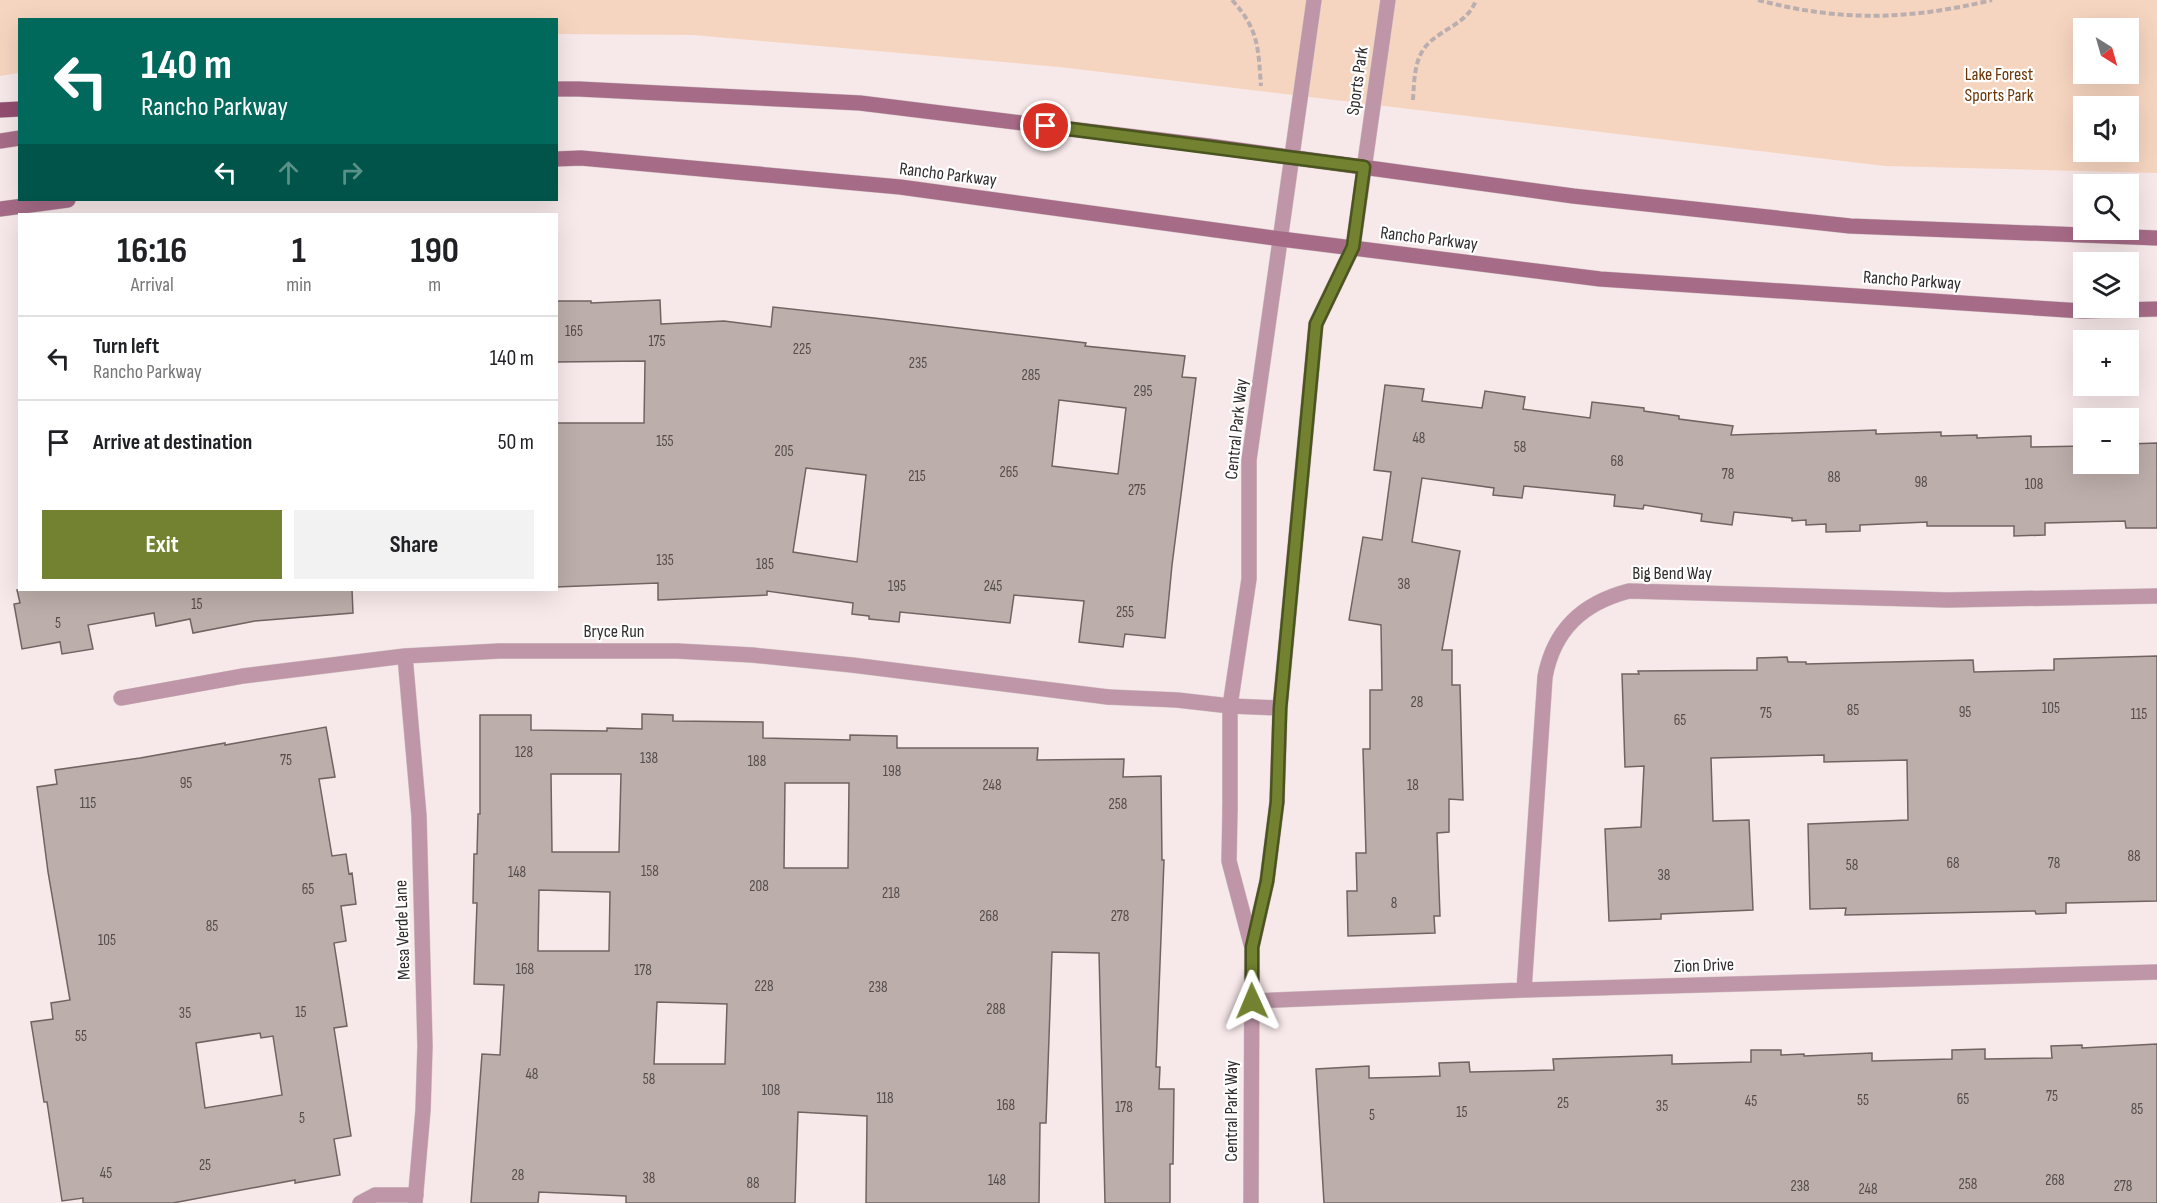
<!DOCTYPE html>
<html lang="en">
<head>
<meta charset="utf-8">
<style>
  :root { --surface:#fff; --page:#f2f2f2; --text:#202124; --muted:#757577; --line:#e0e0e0; --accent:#728230 }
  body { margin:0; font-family:"Sofia Sans Condensed",sans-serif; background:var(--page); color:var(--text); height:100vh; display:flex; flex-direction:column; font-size:22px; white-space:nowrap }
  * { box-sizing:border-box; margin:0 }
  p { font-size:20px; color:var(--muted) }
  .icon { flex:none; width:33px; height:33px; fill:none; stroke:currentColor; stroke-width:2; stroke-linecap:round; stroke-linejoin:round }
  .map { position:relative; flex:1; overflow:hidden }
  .panel { position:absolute; left:18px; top:213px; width:540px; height:378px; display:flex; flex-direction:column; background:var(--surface); border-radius:0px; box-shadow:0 6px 24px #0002 }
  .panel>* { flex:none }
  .hud { position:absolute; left:18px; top:18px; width:540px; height:183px; border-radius:0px; box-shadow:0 6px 24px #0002; background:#00695c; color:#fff; overflow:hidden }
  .needle { width:39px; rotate:143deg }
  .controls { position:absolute; left:2073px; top:18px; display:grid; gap:12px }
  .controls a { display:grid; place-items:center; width:66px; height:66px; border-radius:0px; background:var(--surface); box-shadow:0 6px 24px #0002; font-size:30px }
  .pin { position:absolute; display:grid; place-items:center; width:51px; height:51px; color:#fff; margin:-26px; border:3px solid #fff; border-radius:50%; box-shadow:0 2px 6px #0007 }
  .me { position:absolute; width:66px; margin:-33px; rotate:359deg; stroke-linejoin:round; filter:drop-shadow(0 0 4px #0008) }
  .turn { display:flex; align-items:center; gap:21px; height:126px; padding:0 24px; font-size:27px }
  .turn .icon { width:78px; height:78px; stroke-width:2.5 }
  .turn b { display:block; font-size:42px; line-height:51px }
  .lanes { display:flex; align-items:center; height:57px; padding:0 24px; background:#0003; justify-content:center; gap:30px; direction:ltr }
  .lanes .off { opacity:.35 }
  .eta { display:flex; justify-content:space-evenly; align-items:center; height:102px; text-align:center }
  .eta b { font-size:36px; font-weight:700; line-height:42px }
  .cta { display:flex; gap:12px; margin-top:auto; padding:12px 24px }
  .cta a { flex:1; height:69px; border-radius:0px; background:var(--accent); color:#fff; font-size:24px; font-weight:700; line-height:69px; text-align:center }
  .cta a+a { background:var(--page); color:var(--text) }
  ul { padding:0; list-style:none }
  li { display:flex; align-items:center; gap:18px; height:84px; padding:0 24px; border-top:2px solid var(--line) }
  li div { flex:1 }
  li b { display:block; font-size:22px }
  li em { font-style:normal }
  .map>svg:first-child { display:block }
  .green { fill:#f6d5c0; fill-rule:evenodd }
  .building { fill:#bcaeaa; stroke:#706461; stroke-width:1.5; fill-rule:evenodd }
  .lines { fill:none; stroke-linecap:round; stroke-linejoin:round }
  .service-casing { stroke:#d3c6c7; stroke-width:16 }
  .minor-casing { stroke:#d3c6c7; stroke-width:16 }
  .tertiary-casing { stroke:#d3c6c7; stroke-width:16 }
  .secondary-casing { stroke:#d3c6c7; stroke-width:16 }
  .primary-casing { stroke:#d3c6c7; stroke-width:16 }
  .path { stroke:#baaeaf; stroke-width:4; stroke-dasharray:6 3; stroke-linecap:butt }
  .service { stroke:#bf96a8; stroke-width:15 }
  .minor { stroke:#bf96a8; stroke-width:15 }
  .tertiary { stroke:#bf96a8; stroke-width:15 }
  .secondary { stroke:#a66b87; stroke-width:15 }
  .primary { stroke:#934c6f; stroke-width:15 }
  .route-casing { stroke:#4a541f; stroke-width:15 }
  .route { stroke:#728230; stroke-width:10 }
  .labels { text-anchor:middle; stroke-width:4.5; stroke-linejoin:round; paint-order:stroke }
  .number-label { font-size:15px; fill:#544c4c }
  .park-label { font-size:18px; fill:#6b3607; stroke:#fff }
  .street-label { font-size:18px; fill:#312b2c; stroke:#fff }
</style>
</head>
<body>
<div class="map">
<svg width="2157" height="1203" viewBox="0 0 2157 1203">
  <rect width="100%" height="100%" fill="#f7e8e9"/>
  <!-- green -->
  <path class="green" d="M0,0H2157V173L1885,166L1060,67L693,35L557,34L556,20H20L19,73L0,76ZM2084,28H2128V74H2084ZM2084,106H2128V152H2084Z"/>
  <!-- building -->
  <path class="building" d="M660,300L661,324L724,321L771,327L773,307L874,318L1086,343L1085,346L1185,356L1182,377L1196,378L1172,565L1165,638L1125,634L1123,647L1079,642L1084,601L1014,595L1010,623L900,612L899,622L869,619V616L852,614L853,603L767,591V595L658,600V583L556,587V423H644L645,361L556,362V301H591V303ZM1059,400L1126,408L1118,474L1052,466ZM806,468L866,475L857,562L793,552Z
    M1385,385L1424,389L1422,401L1482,408L1485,391L1525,397L1523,409L1590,418L1592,402L1644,408V411L1679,416V419L1733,426L1731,435L1876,430V434L1941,432V436L1977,435V438L2031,436V447L2084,446V464H2128V444L2157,443V528H2126L2125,521L2045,523V535L2014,536V526H1927V522L1860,525V531L1826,532V524L1806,525V520L1792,521V518L1734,512L1732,525L1701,521L1702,514L1644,505L1643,509L1614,506L1615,495L1524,486L1522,498L1493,495L1494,488L1422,478L1412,542L1460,551L1442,650H1452V685H1460L1463,800L1449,799V832L1437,833L1440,916H1434L1435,933L1348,936L1347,891H1357L1356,853H1366L1363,749H1370V690H1382L1381,625L1349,620L1363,537L1382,540L1391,472L1374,470Z
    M17,590H352L353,613L255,621L193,633L190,619L156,626L154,613L88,625L93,649L62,654L60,642L22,649L14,604L20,603Z
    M2157,656V901L2066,903V913L2036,914L2035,911L1845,915L1846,908L1810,909L1808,824L1908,820L1907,760L1824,762V755L1711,758L1713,821L1749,820L1753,910L1661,914V919L1609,921L1605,829L1641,827L1644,766L1625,767L1622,674H1639L1638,671L1757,670V658L1787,657L1788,662H1806V664L1973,660L1974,672L2054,670V659Z
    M642,714L673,715V721L763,722V738L850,740V735L897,736V748H1038L1037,760L1124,759L1123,777L1161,776L1162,860H1164L1156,1067H1160L1159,1089H1174L1173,1164H1170V1203H1105L1099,953L1052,952L1046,1123H1040L1039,1203H866L867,1116L798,1112L795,1203H626V1196L539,1192L538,1203H471L482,1054L500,1055L504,985L474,984L477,903H473L474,854H477L478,814H480V715H531V730L607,731V728L642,729ZM551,774H621L619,852H552ZM785,783H849L848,868H784ZM539,890L610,892L609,951H538ZM657,1002L727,1004L725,1064H654Z
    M326,727L335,777L319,779L332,856L346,854L349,874L352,873L356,904L341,906L346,941L334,943L347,1026L334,1028L351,1136L334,1139L340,1175L295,1183V1180L173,1203H83V1198L62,1201L47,1102H44L31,1022L53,1019L51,1003L70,1000L48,872L37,787L57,784L55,770L140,758L225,743V745ZM260,1033L261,1038L273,1036L282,1095L205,1108L196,1043Z
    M2157,1044V1203H1324L1316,1069L1369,1066V1078L1409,1077L1440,1076L1439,1063L1469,1062L1470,1072L1554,1070L1553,1059L1643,1056L1672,1055V1064L1751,1062V1050H1781V1055L1804,1054V1056L1872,1053V1061L1952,1059V1050L1985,1049V1059L2052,1058L2051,1046L2082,1045V1048Z"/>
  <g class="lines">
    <defs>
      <path id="service" d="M1108,697L1177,700L1230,706
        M360,1203L375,1195H416"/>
      <path id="minor" d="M405,656L419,816L425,1046L423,1110L415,1203
        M121,698L243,676L405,656L499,651H677L752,655L852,665L1108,697
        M1230,706L1280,708
        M1230,808L1229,861L1251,944
        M1524,990L1545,677C1554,629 1583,603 1629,591L1948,600L2157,596
        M1252,1001L1524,990L2157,972
        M1251,1203L1252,947L1267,881L1277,802"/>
      <path id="tertiary" d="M1277,802L1280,708L1316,324L1353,247L1388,0
        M1230,808V706L1249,579V460L1314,0"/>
      <path id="secondary" d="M556,89H579L860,103L1209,146L1573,196L1850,226L2157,238
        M0,141L20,138
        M556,159L581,158L900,187L1281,239L1600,279L2082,311L2157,309
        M0,209L68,200"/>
      <path id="primary" d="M0,110L20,109"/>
    </defs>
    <!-- service casing -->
    <use href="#service" class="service-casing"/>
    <!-- minor casing -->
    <use href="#minor" class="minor-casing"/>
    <!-- tertiary casing -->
    <use href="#tertiary" class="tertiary-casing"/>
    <!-- secondary casing -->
    <use href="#secondary" class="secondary-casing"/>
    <!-- primary casing -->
    <use href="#primary" class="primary-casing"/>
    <!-- path -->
    <path class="path" d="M1232,0C1259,30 1258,47 1261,86
      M1758,0C1841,22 1909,20 1992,0
      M1413,100C1414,84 1414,64 1423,50C1437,29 1467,26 1476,0"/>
    <!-- service -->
    <use href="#service" class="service"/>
    <!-- minor -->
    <use href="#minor" class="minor"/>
    <!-- tertiary -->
    <use href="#tertiary" class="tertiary"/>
    <!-- secondary -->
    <use href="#secondary" class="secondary"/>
    <!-- primary -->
    <use href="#primary" class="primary"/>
  </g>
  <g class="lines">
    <defs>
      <path id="route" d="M1046,126L1364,167L1353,247L1316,324L1280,708L1277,802L1267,881L1252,947V1001"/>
    </defs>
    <!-- route casing -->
    <use href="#route" class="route-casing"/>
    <!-- route -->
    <use href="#route" class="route"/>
  </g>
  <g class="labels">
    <!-- number labels -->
    <g class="number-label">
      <text x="574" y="336">165</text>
      <text x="657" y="346">175</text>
      <text x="802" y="354">225</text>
      <text x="918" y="368">235</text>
      <text x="1031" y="380">285</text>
      <text x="1143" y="396">295</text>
      <text x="1419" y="443">48</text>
      <text x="665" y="446">155</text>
      <text x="1520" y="452">58</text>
      <text x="784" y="456">205</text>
      <text x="1617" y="466">68</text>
      <text x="1009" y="477">265</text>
      <text x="1728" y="479">78</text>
      <text x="917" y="481">215</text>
      <text x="1834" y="482">88</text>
      <text x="1921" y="487">98</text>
      <text x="2034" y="489">108</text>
      <text x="1137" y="495">275</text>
      <text x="665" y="565">135</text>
      <text x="765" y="569">185</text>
      <text x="1404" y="589">38</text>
      <text x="897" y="591">195</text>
      <text x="993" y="591">245</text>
      <text x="197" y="609">15</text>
      <text x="1125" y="617">255</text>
      <text x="58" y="628">5</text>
      <text x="1417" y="707">28</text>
      <text x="2051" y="713">105</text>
      <text x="1853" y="715">85</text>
      <text x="1965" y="717">95</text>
      <text x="1766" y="718">75</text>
      <text x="2139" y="719">115</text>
      <text x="1680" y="725">65</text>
      <text x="524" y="757">128</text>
      <text x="649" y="763">138</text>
      <text x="286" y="765">75</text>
      <text x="757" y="766">188</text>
      <text x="892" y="776">198</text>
      <text x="186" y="788">95</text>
      <text x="992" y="790">248</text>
      <text x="1413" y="790">18</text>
      <text x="88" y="808">115</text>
      <text x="1118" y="809">258</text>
      <text x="2134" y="861">88</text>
      <text x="1953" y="868">68</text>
      <text x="2054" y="868">78</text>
      <text x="1852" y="870">58</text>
      <text x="650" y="876">158</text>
      <text x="517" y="877">148</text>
      <text x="1664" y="880">38</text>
      <text x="759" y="891">208</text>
      <text x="308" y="894">65</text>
      <text x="891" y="898">218</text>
      <text x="1394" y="908">8</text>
      <text x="989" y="921">268</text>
      <text x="1120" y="921">278</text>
      <text x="212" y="931">85</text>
      <text x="107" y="945">105</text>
      <text x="525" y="974">168</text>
      <text x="643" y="975">178</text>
      <text x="764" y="991">228</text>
      <text x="878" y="992">238</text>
      <text x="996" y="1014">288</text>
      <text x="301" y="1017">15</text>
      <text x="185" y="1018">35</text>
      <text x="81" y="1041">55</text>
      <text x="532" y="1079">48</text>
      <text x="649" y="1084">58</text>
      <text x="771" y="1095">108</text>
      <text x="2052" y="1101">75</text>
      <text x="885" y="1103">118</text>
      <text x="1963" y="1104">65</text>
      <text x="1863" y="1105">55</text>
      <text x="1751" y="1106">45</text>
      <text x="1563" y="1108">25</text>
      <text x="1006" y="1110">168</text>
      <text x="1662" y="1111">35</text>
      <text x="1124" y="1112">178</text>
      <text x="2137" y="1114">85</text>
      <text x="1462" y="1117">15</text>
      <text x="1372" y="1120">5</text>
      <text x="302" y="1123">5</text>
      <text x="205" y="1170">25</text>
      <text x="106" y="1178">45</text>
      <text x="518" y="1180">28</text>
      <text x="649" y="1183">38</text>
      <text x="997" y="1185">148</text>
      <text x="2055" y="1185">268</text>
      <text x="753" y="1188">88</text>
      <text x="1968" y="1189">258</text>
      <text x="1800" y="1191">238</text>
      <text x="2123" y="1191">278</text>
      <text x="1868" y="1194">248</text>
    </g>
    <!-- park labels -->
    <g class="park-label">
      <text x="1999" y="80">Lake Forest<tspan x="1999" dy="21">Sports Park</tspan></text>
    </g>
    <!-- street labels -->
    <g class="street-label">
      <text transform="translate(1357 81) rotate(-82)" y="6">Sports Park</text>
      <text transform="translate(948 174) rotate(7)" y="6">Rancho Parkway</text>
      <text transform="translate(1429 238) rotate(7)" y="6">Rancho Parkway</text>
      <text transform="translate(1912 280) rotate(4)" y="6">Rancho Parkway</text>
      <text transform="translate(1236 429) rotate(-84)" y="6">Central Park Way</text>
      <text x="1672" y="579">Big Bend Way</text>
      <text x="614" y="637">Bryce Run</text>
      <text transform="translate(402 930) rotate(-92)" y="6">Mesa Verde Lane</text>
      <text transform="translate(1704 965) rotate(-2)" y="6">Zion Drive</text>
      <text transform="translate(1231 1111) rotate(-90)" y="6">Central Park Way</text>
    </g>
  </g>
</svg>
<div class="controls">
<a><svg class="needle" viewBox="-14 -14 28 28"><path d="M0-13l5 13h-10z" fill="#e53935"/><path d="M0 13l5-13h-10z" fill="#757577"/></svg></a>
<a><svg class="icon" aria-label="sound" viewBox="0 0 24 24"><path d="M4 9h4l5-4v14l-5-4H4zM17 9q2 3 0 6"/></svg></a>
<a><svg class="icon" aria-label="search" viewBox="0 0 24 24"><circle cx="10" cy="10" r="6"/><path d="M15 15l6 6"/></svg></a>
<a><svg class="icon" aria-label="layers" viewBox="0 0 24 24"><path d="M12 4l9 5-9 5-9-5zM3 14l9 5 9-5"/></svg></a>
<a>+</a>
<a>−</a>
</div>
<div class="pin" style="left:1046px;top:126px;background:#d93025"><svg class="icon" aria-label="arrive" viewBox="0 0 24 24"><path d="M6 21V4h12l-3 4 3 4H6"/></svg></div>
<svg class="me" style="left:1252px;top:1001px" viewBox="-20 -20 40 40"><path d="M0-17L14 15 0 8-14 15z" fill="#728230" stroke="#fff" stroke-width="4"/></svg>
<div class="hud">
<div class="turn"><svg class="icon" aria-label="left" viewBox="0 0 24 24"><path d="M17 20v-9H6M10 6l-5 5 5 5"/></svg><div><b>140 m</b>Rancho Parkway</div></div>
<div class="lanes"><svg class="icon" aria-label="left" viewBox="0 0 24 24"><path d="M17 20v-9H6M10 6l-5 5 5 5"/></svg><svg class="icon off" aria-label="ahead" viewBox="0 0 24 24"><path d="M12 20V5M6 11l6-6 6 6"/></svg><svg class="icon off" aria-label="right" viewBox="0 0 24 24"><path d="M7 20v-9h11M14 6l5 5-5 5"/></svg></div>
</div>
<section class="panel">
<div class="eta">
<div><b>16:16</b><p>Arrival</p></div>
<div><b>1</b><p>min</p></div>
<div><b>190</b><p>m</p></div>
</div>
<ul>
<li><svg class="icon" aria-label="left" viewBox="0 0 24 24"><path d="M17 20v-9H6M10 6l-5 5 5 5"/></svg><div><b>Turn left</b><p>Rancho Parkway</p></div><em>140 m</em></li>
<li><svg class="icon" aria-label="arrive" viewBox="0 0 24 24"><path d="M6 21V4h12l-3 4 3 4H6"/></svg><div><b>Arrive at destination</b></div><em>50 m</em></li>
</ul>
<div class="cta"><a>Exit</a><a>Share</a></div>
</section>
</div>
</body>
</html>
